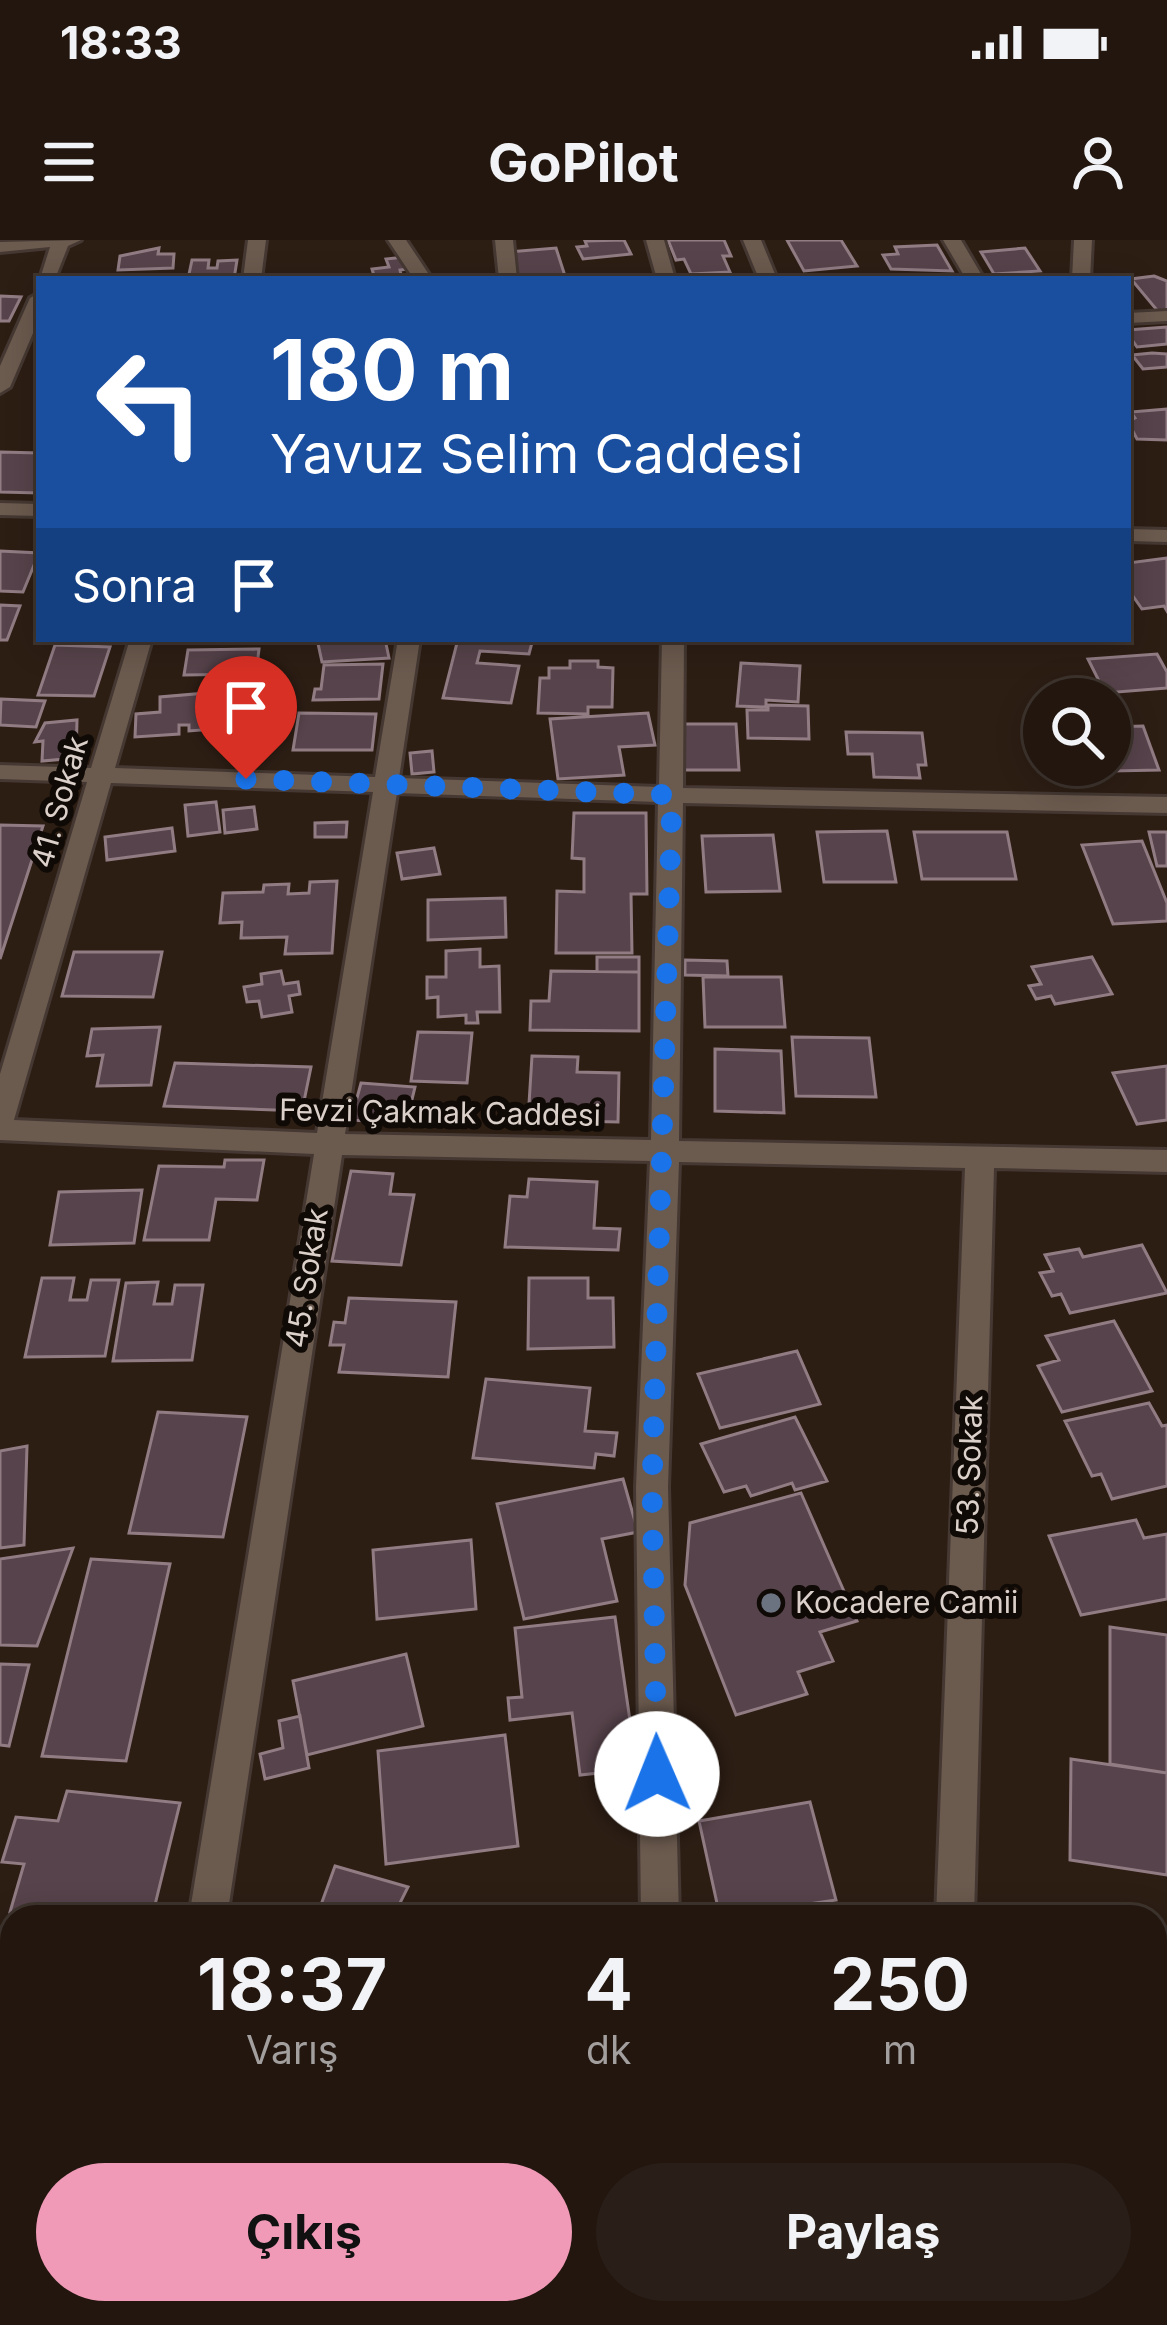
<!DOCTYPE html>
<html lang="tr">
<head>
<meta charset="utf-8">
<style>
  :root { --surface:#22160f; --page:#2a1f18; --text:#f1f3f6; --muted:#a29f9e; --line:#3f352f; --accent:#f09ab7 }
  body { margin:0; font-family:Inter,sans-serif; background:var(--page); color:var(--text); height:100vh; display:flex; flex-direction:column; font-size:45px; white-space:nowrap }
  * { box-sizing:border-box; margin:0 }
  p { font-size:39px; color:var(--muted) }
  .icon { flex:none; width:66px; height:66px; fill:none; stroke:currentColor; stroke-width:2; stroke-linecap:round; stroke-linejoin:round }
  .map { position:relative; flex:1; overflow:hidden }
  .drawer { position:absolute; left:0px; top:1665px; width:1167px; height:420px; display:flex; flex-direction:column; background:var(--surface); border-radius:36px 36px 0 0; box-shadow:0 6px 30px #0003,0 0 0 3px var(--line) }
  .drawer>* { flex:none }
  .guide { position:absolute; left:36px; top:36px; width:1095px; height:366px; border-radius:0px; box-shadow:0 6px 30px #0003,0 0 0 3px var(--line); background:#1a4fa0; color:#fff; overflow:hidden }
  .tools { position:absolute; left:1023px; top:438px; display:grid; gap:24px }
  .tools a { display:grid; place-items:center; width:108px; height:108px; border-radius:50%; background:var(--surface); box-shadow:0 6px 30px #0003,0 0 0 3px var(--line); font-size:60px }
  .pin { position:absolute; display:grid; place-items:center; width:102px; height:102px; color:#fff; margin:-123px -51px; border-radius:50% 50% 50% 0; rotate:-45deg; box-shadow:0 0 12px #0007 }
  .pin .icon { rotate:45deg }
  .me { position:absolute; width:132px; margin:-66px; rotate:359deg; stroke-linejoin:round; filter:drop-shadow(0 0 9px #0008) }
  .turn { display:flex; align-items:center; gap:42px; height:252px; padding:0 36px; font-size:54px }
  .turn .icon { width:156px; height:156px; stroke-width:2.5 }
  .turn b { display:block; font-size:84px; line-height:102px }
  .then { display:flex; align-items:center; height:114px; padding:0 36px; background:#0003; gap:24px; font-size:45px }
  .eta { display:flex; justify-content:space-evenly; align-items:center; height:204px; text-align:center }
  .eta b { font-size:72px; font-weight:700; line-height:84px }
  .button { display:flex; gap:24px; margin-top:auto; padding:24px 36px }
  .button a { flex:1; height:138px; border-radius:72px; background:var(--accent); color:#111; font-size:48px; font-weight:700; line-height:138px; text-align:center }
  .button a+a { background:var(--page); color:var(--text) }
  .status { display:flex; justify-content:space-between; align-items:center; height:84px; padding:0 60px; background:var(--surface); direction:ltr }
  .status svg { height:33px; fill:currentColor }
  header { display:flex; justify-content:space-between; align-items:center; height:156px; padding:0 36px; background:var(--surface); font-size:54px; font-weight:700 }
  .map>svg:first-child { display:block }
  .building { fill:#57434b; stroke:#917c84; stroke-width:3 }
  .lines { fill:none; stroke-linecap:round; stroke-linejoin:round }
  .street-casing { stroke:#453832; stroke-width:6 }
  .secondary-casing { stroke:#453832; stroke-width:6 }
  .street { fill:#6b5a4e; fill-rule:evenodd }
  .secondary { fill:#6b5a4e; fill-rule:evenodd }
  .route { stroke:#1a73e8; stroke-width:21; stroke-dasharray:0 37.8 }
  .worship-dot { fill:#6b7280; stroke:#100a06; stroke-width:4.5 }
  .labels { text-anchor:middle; stroke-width:12; stroke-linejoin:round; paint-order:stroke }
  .street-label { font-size:30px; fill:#dbd0ca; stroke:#100a06 }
  .poi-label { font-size:30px; fill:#dbd0ca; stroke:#100a06; text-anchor:start }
</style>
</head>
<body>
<div class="status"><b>18:33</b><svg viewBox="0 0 49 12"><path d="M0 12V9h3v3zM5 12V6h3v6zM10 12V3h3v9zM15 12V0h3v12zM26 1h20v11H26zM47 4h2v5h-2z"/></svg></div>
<header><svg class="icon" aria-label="menu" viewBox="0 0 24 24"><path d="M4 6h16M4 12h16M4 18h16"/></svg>GoPilot<svg class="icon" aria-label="person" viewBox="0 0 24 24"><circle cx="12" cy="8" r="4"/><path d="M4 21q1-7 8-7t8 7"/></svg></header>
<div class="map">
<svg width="1167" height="2085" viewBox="0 0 1167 2085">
  <rect width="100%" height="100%" fill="#2d1e14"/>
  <!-- building -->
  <path class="building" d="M624,0L631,14L583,19L577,7L587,6L585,1Z
    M668,0H724L731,16H723L730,32L691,34L684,19L676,20Z
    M787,0H841L857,26L804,31Z
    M937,5L952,31L891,29L883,15L898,14L895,7Z
    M159,8L158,14H174L173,28L118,30L120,16Z
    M556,8L566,39H518L507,12Z
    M1025,8L1040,31L994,34L981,12Z
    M404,17L408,29L400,30L402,39H375L372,29L389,27L386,19Z
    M192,20H209L208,28H217L218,21L237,20L234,39H188Z
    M1154,36L1167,41V74L1161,75L1131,39Z
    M0,56L21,57L9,81H0Z
    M1167,87V104L1137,107L1128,94V90Z
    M1152,113L1167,114V127L1143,129L1132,115Z
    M1167,169V200L1137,199L1128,182L1135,178L1131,172Z
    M0,212L39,213V253L0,252Z
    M0,311L39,313L23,352L0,351Z
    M1167,318V371L1164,366L1142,369L1128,349V323Z
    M0,365L20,366L7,400H0Z
    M317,399H385L389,418L322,422Z
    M458,399H533L529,414L480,411L477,423L519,426L511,463L443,458Z
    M55,405L110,407L94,456L38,455Z
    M259,409L256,434L184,435L188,410Z
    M1157,414L1167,432V448L1105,453L1088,419Z
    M570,421H598V427L613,428L612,467H588V474L538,473L540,438H549V428H570Z
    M741,423L800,426L798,462L766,460V467L737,466Z
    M383,424L379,459L313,460L315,449H321L324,425Z
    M207,453V460L240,457V487L189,491V485H179V494L135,497L136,474L160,472V457Z
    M1,459L45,461L36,487L0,485Z
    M768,465L808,466L809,499L748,498L747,470H768Z
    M299,473L376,474L372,510H293Z
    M648,473L655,505L619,507L624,535L558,539L550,479Z
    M77,480L76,518L42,521L43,501L35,502L45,483Z
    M682,484H736L739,530H684Z
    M1143,486L1159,530L1112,531L1110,487Z
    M846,492L922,493L926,525H918L920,538L874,537L872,514H848Z
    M432,511L434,532L412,534L410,513Z
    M216,562L220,592L188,596L185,565Z
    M254,567L257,589L225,593L223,570Z
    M574,573H646L647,654H631L632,713H556L557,651L584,652V619L572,618Z
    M347,582L346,597H315V583Z
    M0,585L43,586L0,719Z
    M172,588L175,611L107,620L105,597Z
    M887,591L896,642H824L817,592Z
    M914,592H1007L1016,639H922Z
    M1149,592H1167V626H1157Z
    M773,595L780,651L706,652L702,596Z
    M1142,601L1167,663V681L1113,684L1082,605Z
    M434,608L440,634L402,639L397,613Z
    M337,641L332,713L285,714L287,697L241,698L242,682L220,683L223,653L263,652L264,645L289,644L288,654L309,653L310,642Z
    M505,658L506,697L428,700V660Z
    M480,709V727L499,726L500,772H477L478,783H466V775L438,777V757L427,758V737H446V711Z
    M74,712H162L153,757L62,756Z
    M597,717H639V732H597Z
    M1092,717L1112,754L1055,764L1051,756L1036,759L1029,746L1041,744L1032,727Z
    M685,720L727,721L728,736L685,735Z
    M281,731L284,744L298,742L300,754L289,756L292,772L262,777L259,761L247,762L244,747L262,744L261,734Z
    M551,731L639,732V791L530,790L531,761H549Z
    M703,737H781L785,787H705Z
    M160,787L151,845L97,846L103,815L87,816L92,789Z
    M418,792L472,793L467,843L411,841Z
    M792,797L869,798L876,857L796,856Z
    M715,809L781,811L784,873L715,871Z
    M532,816L578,817L577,832L619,833L618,882L528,880Z
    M175,823L311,827L302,871L164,866Z
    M1167,826V880L1137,884L1113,833Z
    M361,843L415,847L406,884L351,880Z
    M225,920H264L257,960L216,959L209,1000H144L159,926L224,927Z
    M351,931L393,934L390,954L414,955L401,1025L332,1021Z
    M529,939L597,942L594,988L620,989L618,1010L505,1007L510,956L527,957Z
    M142,950L134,1003L50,1005L59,952Z
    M1142,1005L1167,1053L1070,1073L1061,1054L1052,1056L1040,1033L1053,1031L1045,1015L1079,1009L1083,1017Z
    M42,1038H74L70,1060H87L91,1040H119L105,1116L25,1117Z
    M529,1038H588V1058H613L614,1107L528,1109Z
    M158,1042L154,1064H172L175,1045H203L192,1120L113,1121L126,1043Z
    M349,1058L456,1062L448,1137L339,1132L344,1105H330L334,1082L345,1083Z
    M1114,1081L1152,1151L1062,1172L1038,1126L1059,1120L1046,1096Z
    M797,1111L820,1164L720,1188L698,1134Z
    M486,1139L590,1148L585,1191L617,1193L614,1216L596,1214L594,1228L473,1218Z
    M1149,1163L1162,1186L1167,1185V1246L1112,1259L1101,1234L1092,1236L1065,1181Z
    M158,1172L247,1177L223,1297L129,1293Z
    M795,1177L827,1241L795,1250L792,1243L751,1256L746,1246L724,1252L701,1204Z
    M27,1206L24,1305L0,1308V1211Z
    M623,1239L638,1292L602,1299L617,1361L524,1379L497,1264Z
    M801,1253L857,1381L820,1392L833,1421L798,1432L807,1454L736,1475L685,1345L690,1283Z
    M1136,1280L1144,1298L1167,1294V1359L1081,1375L1049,1296Z
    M471,1300L476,1369L377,1379L373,1310Z
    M73,1308L37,1406L0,1405V1319Z
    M91,1319L170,1324L126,1521L42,1516Z
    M615,1377L637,1529L580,1535L572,1473L510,1480L508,1458L522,1457L515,1388Z
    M1110,1387L1167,1395V1533L1110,1524Z
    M406,1414L423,1486L307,1515L293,1441Z
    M0,1424L29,1425L9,1506L0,1505Z
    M300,1476L309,1528L265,1539L260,1514L283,1508L279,1481Z
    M505,1495L518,1606L386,1624L378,1511Z
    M1071,1519L1167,1533V1635L1070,1620Z
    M67,1551L180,1563L152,1677L10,1672L24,1624L2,1622L16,1577L58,1581Z
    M810,1562L836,1660L720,1677L699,1581Z
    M335,1626L408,1647L393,1677L318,1673Z
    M1155,1771L1167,1774V1884L1155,1882Z
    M12,1877V2007L0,2006V1928Z
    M1167,1927V2054L1155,2059V1931Z
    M192,2073H313L314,2085H193Z
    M490,2073H598L601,2085H492Z
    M1012,2073H1117L1086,2085H1017Z"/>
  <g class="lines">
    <defs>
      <path id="street" d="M81,0L68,6L55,39L39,42L50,7L0,12V2Z
        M248,0H266L261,39H243Z
        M388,0H406L432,39H414Z
        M495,0H513L517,39H499Z
        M646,0H664L675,39H657Z
        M743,0H761L777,39H759Z
        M943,0H961L984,39H966Z
        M1074,0H1092L1090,39H1072Z
        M39,53V79L10,147L0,153V126L30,58Z
        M1167,71V81L1128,83V73Z
        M130,399H152L115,528L375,537L398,399H420L399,538L659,547L662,399H684L683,548L1167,557V573L683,563L679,901L1167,910V932L994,928L974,1677H936L965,928L679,922L668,1247L679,1677H641L636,1247L650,921L342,915L227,1677H189L314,914L0,900V834L87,542L0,539V525L91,528ZM111,543L373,552L317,893L14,880ZM397,553L658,562L651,900L345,894Z
        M133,2073H175L173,2085H131Z
        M642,2073H684V2085H642Z
        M918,2073H960L959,2085H917Z"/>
      <path id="secondary" d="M0,263L39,264V276L0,275Z
        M1128,289L1167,290V302L1128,301Z"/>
    </defs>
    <!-- street casing -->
    <use href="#street" class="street-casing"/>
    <!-- secondary casing -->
    <use href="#secondary" class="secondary-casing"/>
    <!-- street -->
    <use href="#street" class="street"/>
    <!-- secondary -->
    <use href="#secondary" class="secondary"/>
  </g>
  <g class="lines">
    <!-- route -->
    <path class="route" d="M246,539L672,555L652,1247L657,1534"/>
  </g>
  <!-- markers -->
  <circle class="worship-dot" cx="771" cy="1363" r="12"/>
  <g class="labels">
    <!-- street labels -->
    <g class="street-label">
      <text transform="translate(60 562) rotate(-74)" y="10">41. Sokak</text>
      <text transform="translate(440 873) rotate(1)" y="10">Fevzi Çakmak Caddesi</text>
      <text transform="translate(307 1038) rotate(-81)" y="10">45. Sokak</text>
      <text transform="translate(970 1225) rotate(-88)" y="10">53. Sokak</text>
    </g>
    <!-- poi labels -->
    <g class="poi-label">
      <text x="795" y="1373">Kocadere Camii</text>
    </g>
  </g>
</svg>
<div class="tools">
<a><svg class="icon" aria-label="search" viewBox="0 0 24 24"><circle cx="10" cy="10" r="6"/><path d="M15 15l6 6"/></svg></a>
</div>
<div class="pin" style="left:246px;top:539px;background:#d93025"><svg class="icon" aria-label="arrive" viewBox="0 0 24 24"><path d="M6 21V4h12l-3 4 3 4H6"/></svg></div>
<svg class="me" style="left:657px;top:1534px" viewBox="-20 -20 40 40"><circle r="19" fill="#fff"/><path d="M0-13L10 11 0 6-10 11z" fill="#1a73e8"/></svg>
<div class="guide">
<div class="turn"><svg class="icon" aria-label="left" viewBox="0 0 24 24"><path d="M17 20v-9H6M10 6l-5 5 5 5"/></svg><div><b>180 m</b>Yavuz Selim Caddesi</div></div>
<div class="then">Sonra<svg class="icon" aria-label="arrive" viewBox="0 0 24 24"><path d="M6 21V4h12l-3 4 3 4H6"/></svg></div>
</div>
<section class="drawer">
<div class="eta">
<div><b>18:37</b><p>Varış</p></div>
<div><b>4</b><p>dk</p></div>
<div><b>250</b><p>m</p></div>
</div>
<div class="button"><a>Çıkış</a><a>Paylaş</a></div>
</section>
</div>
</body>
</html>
